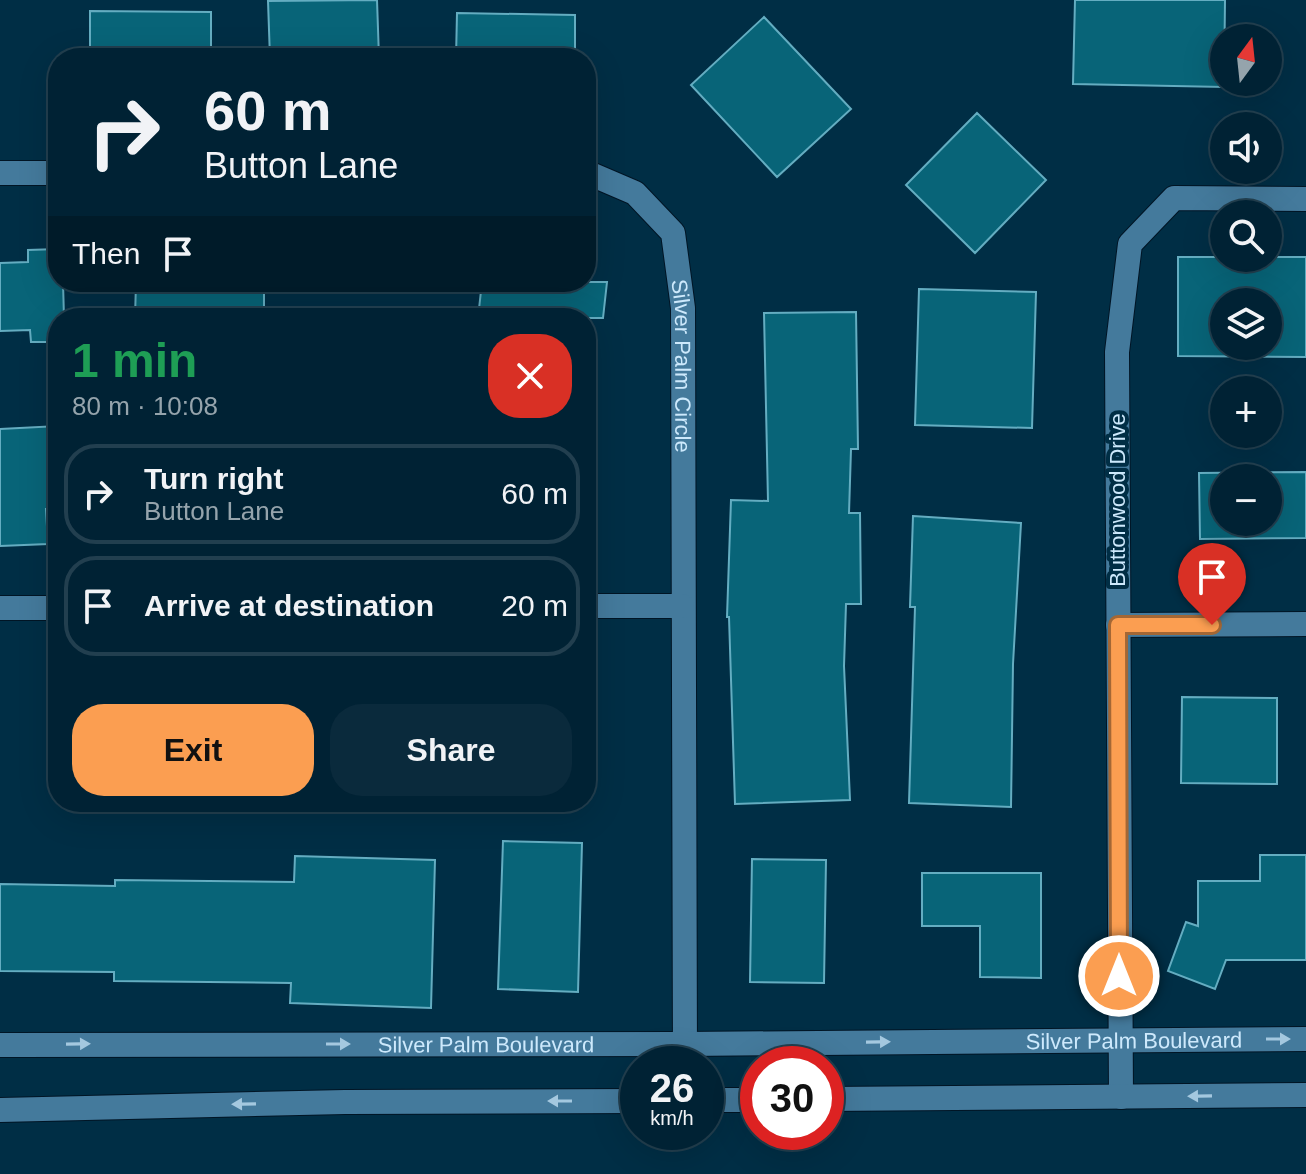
<!DOCTYPE html>
<html lang="en">
<head>
<meta charset="utf-8">
<style>
  :root { --surface:#002234; --page:#0a2a3c; --text:#f1f3f6; --muted:#95a4ac; --line:#223f4f; --accent:#fb9e51 }
  body { margin:0; font-family:Helvetica,sans-serif; background:var(--page); color:var(--text); height:100vh; display:flex; flex-direction:column; font-size:30px; white-space:nowrap }
  * { box-sizing:border-box; margin:0 }
  p { font-size:26px; color:var(--muted) }
  .icon { flex:none; width:44px; height:44px; fill:none; stroke:currentColor; stroke-width:2; stroke-linecap:round; stroke-linejoin:round }
  .map { position:relative; flex:1; overflow:hidden }
  .drawer { position:absolute; left:48px; top:308px; width:548px; height:504px; display:flex; flex-direction:column; background:var(--surface); border-radius:32px; box-shadow:0 8px 32px #0002,0 0 0 2px var(--line) }
  .drawer>* { flex:none }
  .guide { position:absolute; left:48px; top:48px; width:548px; height:244px; border-radius:32px; box-shadow:0 8px 32px #0002,0 0 0 2px var(--line); background:#002234; color:var(--text); overflow:hidden }
  .needle { width:52px; rotate:15deg }
  .fabs { position:absolute; left:1210px; top:24px; display:grid; gap:16px }
  .fabs a { display:grid; place-items:center; width:72px; height:72px; border-radius:50%; background:var(--surface); box-shadow:0 8px 32px #0002,0 0 0 2px var(--line); font-size:40px }
  .speed { position:absolute; left:620px; top:1046px; display:flex; gap:16px; font-size:40px; font-weight:700; text-align:center }
  .speed>* { display:grid; place-content:center; width:104px; height:104px; border-radius:50%; background:var(--surface); box-shadow:0 8px 32px #0002,0 0 0 2px var(--line); line-height:1 }
  .speed small { font-size:20px; font-weight:400 }
  .speed .limit { border:12px solid #d22; background:#fff; color:#111 }
  .pin { position:absolute; display:grid; place-items:center; width:68px; height:68px; color:#fff; margin:-82px -34px; border-radius:50% 50% 50% 0; rotate:-45deg; box-shadow:0 0 8px #0007 }
  .pin .icon { rotate:45deg }
  .me { position:absolute; width:88px; margin:-44px; rotate:0deg; stroke-linejoin:round; filter:drop-shadow(0 0 6px #0008) }
  .turn { display:flex; align-items:center; gap:28px; height:168px; padding:0 24px; font-size:36px }
  .turn .icon { width:104px; height:104px; stroke-width:2.5 }
  .turn b { display:block; font-size:56px; line-height:68px }
  .then { display:flex; align-items:center; height:76px; padding:0 24px; background:#0003; gap:16px; font-size:30px }
  .round { display:grid; place-items:center; flex:none; width:84px; height:84px; border-radius:32px; background:var(--page) }
  .headline { display:flex; align-items:center; justify-content:space-between; height:136px; padding:0 24px }
  h1 { font-size:48px; font-weight:700; line-height:60px; color:#1e9e55 }
  .cta { display:flex; gap:16px; margin-top:auto; padding:16px 24px }
  .cta a { flex:1; height:92px; border-radius:32px; background:var(--accent); color:#111; font-size:32px; font-weight:700; line-height:92px; text-align:center }
  .cta a+a { background:var(--page); color:var(--text) }
  ul { padding:0; list-style:none }
  li { display:flex; align-items:center; gap:24px; height:100px; margin:0 16px 12px; padding:0 8px; border:4px solid var(--line); border-radius:32px }
  li div { flex:1 }
  li b { display:block; font-size:30px }
  li em { font-style:normal }
  .map>svg:first-child { display:block }
  .building { fill:#086478; stroke:#64adc1; stroke-width:2; fill-rule:evenodd }
  .lines { fill:none; stroke-linecap:round; stroke-linejoin:round }
  .minor-casing { stroke:#001525; stroke-width:26 }
  .minor { stroke:#447a9c; stroke-width:24 }
  .oneway { fill:#a4c8df }
  .route-casing { stroke:#a36735; stroke-width:20 }
  .route { stroke:#fb9e51; stroke-width:14 }
  .labels { text-anchor:middle; stroke-width:8; stroke-linejoin:round; paint-order:stroke }
  .street-label { font-size:22px; fill:#cde9fc; stroke:#002e45 }
</style>
</head>
<body>
<div class="map">
<svg width="1306" height="1174" viewBox="0 0 1306 1174">
  <rect width="100%" height="100%" fill="#002e45"/>
  <!-- building -->
  <path class="building" d="M377,0L379,58H270L268,1Z
    M1075,0H1225L1224,87L1073,84Z
    M90,11L211,12V58H90Z
    M457,13L575,15V58H456Z
    M764,17L851,109L777,177L691,85Z
    M977,113L1046,180L975,253L906,185Z
    M58,249V282H63L64,318H58V342H31L30,330L0,331V263L28,262V250Z
    M1178,257H1306V357L1178,356ZM1224,302H1268V346H1224Z
    M136,282H264V318H135Z
    M482,282H607L603,318H478Z
    M919,289L1036,292L1032,428L915,425Z
    M856,312L858,449H851L849,513H860L861,604H846L844,666L850,800L735,804L729,617H727L731,500L768,501L764,313Z
    M58,426V509H46L48,544L0,546V429Z
    M1306,472V538L1200,539L1199,473ZM1224,478H1268V522H1224Z
    M913,516L1021,523L1013,664L1011,807L909,803L915,607H910Z
    M1182,697L1277,698V784L1181,783Z
    M503,841L582,843L578,992L498,989Z
    M1260,855H1306V960H1226L1215,989L1168,971L1186,922L1198,926V881H1260Z
    M295,856L435,860L431,1008L290,1003L291,983L114,981V972L0,971V884L115,886V880L294,882Z
    M752,859L826,860L824,983L750,982Z
    M922,873H1041V978L980,977V926H922Z"/>
  <g class="lines">
    <defs>
      <g id="minor">
        <path id="s1" d="M586,172L635,193L673,233L683,308L685,1064"/>
        <path d="M0,173H58"/>
        <path d="M586,606H682"/>
        <path d="M0,608H58"/>
        <path d="M1118,625L1306,624"/>
        <path id="s2" d="M0,1045L685,1044L1306,1039"/>
        <path d="M1121,1097L1117,352L1130,244L1174,198L1306,199"/>
        <path d="M826,1099L1306,1095"/>
        <path d="M706,1100H758"/>
        <path d="M0,1110L345,1102L638,1101"/>
      </g>
    </defs>
    <!-- minor casing -->
    <use href="#minor" class="minor-casing"/>
    <!-- minor -->
    <use href="#minor" class="minor"/>
  </g>
  <!-- one-way arrows -->
  <defs><path id="oneway-solid" d="M-6-.8H1V-3.2L6.5 0L1 3.2V.8H-6Z" transform="scale(2)"/></defs>
  <g class="oneway">
    <use href="#oneway-solid" transform="translate(1278 1039)"/>
    <use href="#oneway-solid" transform="translate(878 1042) rotate(-1)"/>
    <use href="#oneway-solid" transform="translate(78 1044) rotate(-1)"/>
    <use href="#oneway-solid" transform="translate(338 1044)"/>
    <use href="#oneway-solid" transform="translate(1200 1096) rotate(179)"/>
    <use href="#oneway-solid" transform="translate(560 1101) rotate(180)"/>
    <use href="#oneway-solid" transform="translate(244 1104) rotate(179)"/>
  </g>
  <g class="lines">
    <defs>
      <path id="route" d="M1119,976L1118,625H1212"/>
    </defs>
    <!-- route casing -->
    <use href="#route" class="route-casing"/>
    <!-- route -->
    <use href="#route" class="route"/>
  </g>
  <g class="labels">
    <!-- street labels -->
    <g class="street-label">
      <text dy="8" stroke="none"><textPath href="#s1" startOffset="242">Silver Palm Circle</textPath></text>
      <text transform="translate(1117 500) rotate(-90)" y="8">Buttonwood Drive</text>
      <text dy="8" stroke="none"><textPath href="#s2" startOffset="1134">Silver Palm Boulevard</textPath></text>
      <text dy="8" stroke="none"><textPath href="#s2" startOffset="486">Silver Palm Boulevard</textPath></text>
    </g>
  </g>
</svg>
<div class="fabs">
<a><svg class="needle" viewBox="-14 -14 28 28"><path d="M0-13l5 13h-10z" fill="#e53935"/><path d="M0 13l5-13h-10z" fill="#95a4ac"/></svg></a>
<a><svg class="icon" aria-label="sound" viewBox="0 0 24 24"><path d="M4 9h4l5-4v14l-5-4H4zM17 9q2 3 0 6"/></svg></a>
<a><svg class="icon" aria-label="search" viewBox="0 0 24 24"><circle cx="10" cy="10" r="6"/><path d="M15 15l6 6"/></svg></a>
<a><svg class="icon" aria-label="layers" viewBox="0 0 24 24"><path d="M12 4l9 5-9 5-9-5zM3 14l9 5 9-5"/></svg></a>
<a>+</a>
<a>−</a>
</div>
<div class="speed"><div>26<small>km/h</small></div><div class="limit">30</div></div>
<div class="pin" style="left:1212px;top:625px;background:#d93025"><svg class="icon" aria-label="arrive" viewBox="0 0 24 24"><path d="M6 21V4h12l-3 4 3 4H6"/></svg></div>
<svg class="me" style="left:1119px;top:976px" viewBox="-20 -20 40 40"><circle r="17" fill="#fb9e51" stroke="#fff" stroke-width="3"/><path d="M0-11L8 9 0 5-8 9z" fill="#fff"/></svg>
<div class="guide">
<div class="turn"><svg class="icon" aria-label="right" viewBox="0 0 24 24"><path d="M7 20v-9h11M14 6l5 5-5 5"/></svg><div><b>60 m</b>Button Lane</div></div>
<div class="then">Then<svg class="icon" aria-label="arrive" viewBox="0 0 24 24"><path d="M6 21V4h12l-3 4 3 4H6"/></svg></div>
</div>
<section class="drawer">
<div class="headline"><div><h1>1 min</h1><p>80 m · 10:08</p></div><a class="round" style="background:#d93025;color:#fff"><svg class="icon" aria-label="close" viewBox="0 0 24 24"><path d="M6 6l12 12M18 6L6 18"/></svg></a></div>
<ul>
<li><svg class="icon" aria-label="right" viewBox="0 0 24 24"><path d="M7 20v-9h11M14 6l5 5-5 5"/></svg><div><b>Turn right</b><p>Button Lane</p></div><em>60 m</em></li>
<li><svg class="icon" aria-label="arrive" viewBox="0 0 24 24"><path d="M6 21V4h12l-3 4 3 4H6"/></svg><div><b>Arrive at destination</b></div><em>20 m</em></li>
</ul>
<div class="cta"><a>Exit</a><a>Share</a></div>
</section>
</div>
</body>
</html>
